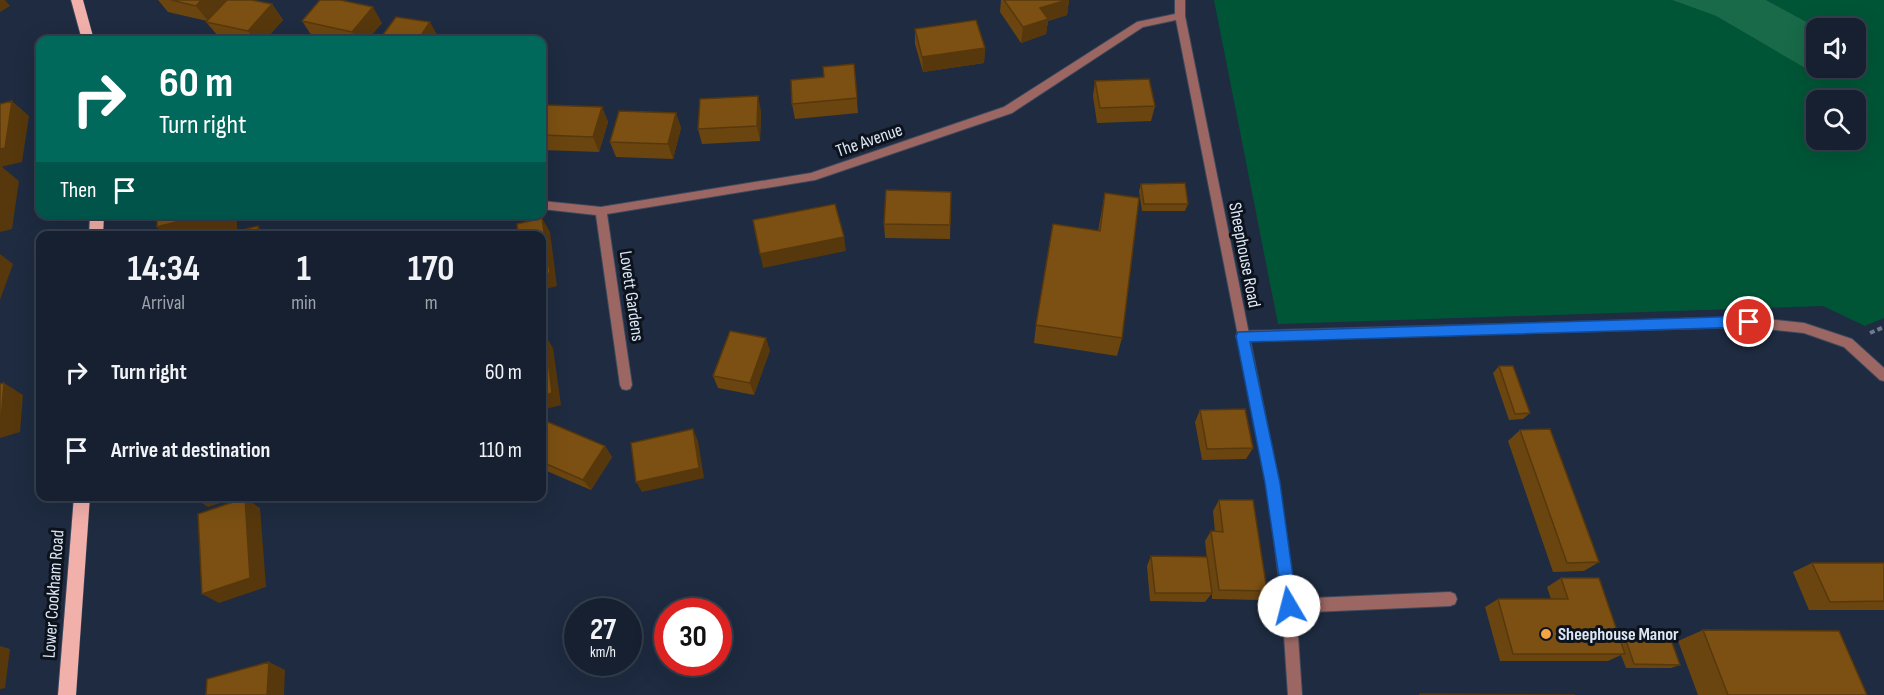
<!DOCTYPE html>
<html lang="en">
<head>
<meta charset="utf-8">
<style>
  :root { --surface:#162030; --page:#232d3c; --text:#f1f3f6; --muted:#9ea3ab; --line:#353e4c }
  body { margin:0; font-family:"Sofia Sans Condensed",sans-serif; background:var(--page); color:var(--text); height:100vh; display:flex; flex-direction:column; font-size:22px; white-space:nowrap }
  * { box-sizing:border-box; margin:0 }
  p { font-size:20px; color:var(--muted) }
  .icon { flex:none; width:33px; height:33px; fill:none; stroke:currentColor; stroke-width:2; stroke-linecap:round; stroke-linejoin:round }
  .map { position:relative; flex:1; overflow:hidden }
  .drawer { position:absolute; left:36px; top:231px; width:510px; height:270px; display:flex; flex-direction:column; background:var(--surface); border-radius:12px; box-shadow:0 6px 24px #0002,0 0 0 2px var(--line) }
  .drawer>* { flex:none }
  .guide { position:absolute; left:36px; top:36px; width:510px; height:183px; border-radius:12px; box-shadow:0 6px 24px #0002,0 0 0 2px var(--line); background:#00695c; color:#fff; overflow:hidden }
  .controls { position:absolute; left:1806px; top:18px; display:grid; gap:12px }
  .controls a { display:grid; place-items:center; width:60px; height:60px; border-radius:12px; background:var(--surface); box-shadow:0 6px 24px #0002,0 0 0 2px var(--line); font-size:30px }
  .speed { position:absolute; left:564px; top:598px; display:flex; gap:12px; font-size:30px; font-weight:700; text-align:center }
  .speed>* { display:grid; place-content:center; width:78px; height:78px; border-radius:50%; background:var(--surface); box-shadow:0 6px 24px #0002,0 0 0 2px var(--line); line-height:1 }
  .speed small { font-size:15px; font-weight:400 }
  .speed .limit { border:9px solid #d22; background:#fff; color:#111 }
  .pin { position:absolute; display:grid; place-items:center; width:51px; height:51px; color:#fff; margin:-26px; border:3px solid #fff; border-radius:50%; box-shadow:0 2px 6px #0007 }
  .me { position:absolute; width:66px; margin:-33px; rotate:352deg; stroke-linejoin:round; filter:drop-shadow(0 0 4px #0008) }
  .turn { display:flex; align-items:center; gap:21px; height:126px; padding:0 24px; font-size:27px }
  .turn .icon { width:78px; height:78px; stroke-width:2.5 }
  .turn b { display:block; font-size:42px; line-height:51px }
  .then { display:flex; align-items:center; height:57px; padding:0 24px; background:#0003; gap:12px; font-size:22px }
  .eta { display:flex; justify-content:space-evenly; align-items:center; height:102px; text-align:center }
  .eta b { font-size:36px; font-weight:700; line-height:42px }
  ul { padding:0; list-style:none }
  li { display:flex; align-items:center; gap:18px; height:78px; padding:0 24px }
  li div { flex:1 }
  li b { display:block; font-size:22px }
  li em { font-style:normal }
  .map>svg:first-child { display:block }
  .green { fill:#005537; fill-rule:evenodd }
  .forest { fill:#186a49 }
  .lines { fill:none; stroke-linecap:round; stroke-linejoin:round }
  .service-casing { stroke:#3d495d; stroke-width:2 }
  .minor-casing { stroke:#3d495d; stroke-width:2 }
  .primary-casing { stroke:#3d495d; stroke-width:1 }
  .path { stroke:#6e798b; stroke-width:4; stroke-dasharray:5 3; stroke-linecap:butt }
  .service { fill:#9c6763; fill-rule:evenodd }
  .minor { fill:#9c6763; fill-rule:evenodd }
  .primary { fill:#f2b0ab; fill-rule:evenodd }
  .wall { fill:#6b450f }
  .shaded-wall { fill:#57380d }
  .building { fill:#7c5012; stroke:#57380d; stroke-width:1.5 }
  .route { fill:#1a73e8; stroke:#114b97; stroke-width:1.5 }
  .poi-dot { fill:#f3a443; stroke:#0d131d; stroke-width:2 }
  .labels { text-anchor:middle; stroke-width:6; stroke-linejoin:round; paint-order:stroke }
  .street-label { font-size:18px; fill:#dee7f5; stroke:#0d131d }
  .poi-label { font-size:18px; font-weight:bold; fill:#dee7f5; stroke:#0d131d; text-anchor:start }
</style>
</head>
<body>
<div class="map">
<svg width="1884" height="695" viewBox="0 0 1884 695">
  <rect width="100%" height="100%" fill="#1e2b40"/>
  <!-- green -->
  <path class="green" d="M1214,0H1672L1716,16L1823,78L1822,68H1856V28H1816V40L1814,26L1766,0H1884V318L1865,326L1823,306L1278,324ZM1816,100H1856V140H1816Z"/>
  <!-- forest -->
  <path class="forest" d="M1672,0H1766L1814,26L1816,68H1822L1824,79L1716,16Z"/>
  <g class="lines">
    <defs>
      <path id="service" d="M1749,317L1804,323L1852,339L1884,368V381L1880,380L1844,347L1804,333L1749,327L1242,341L1238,340L1236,336L1238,332L1242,331Z
        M1450,592L1455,594L1457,599L1455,604L1450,606L1289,613L1284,611L1282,606L1284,601L1289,599Z"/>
      <path id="minor" d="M1175,0H1185V16L1279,483L1296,606L1302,695H1288L1282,606L1267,483L1176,20L1143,27L1012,113L815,180L607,214L632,385L630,389L626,390L622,389L620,385L596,215L542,209V201L601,207L811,173L1004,107L1137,22L1175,14Z"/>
      <path id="primary" d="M71,0H83L94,40H82Z
        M90,214H104L103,236H89Z
        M74,496H90L76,695H58Z"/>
    </defs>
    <!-- service casing -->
    <use href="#service" class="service-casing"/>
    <!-- minor casing -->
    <use href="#minor" class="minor-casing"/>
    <!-- primary casing -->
    <use href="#primary" class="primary-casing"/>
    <!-- path -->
    <path class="path" d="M1870,333L1884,327"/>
    <!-- service -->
    <use href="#service" class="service"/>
    <!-- minor -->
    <use href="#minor" class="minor"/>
    <!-- primary -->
    <use href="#primary" class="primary"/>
  </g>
  <!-- wall -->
  <path class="wall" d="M158,0H251L272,4L283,20L265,40H233L219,37L206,22L207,21L168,12Z
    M1001,0H1069L1067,15L1048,21L1046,34L1021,43L1000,12Z
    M302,21L382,23L367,40H331L312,36Z
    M915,29L985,48L984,63L923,72L915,44Z
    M854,64L858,113L795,119L792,104L824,77Z
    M1095,81L1155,106L1151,121L1097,123L1093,96Z
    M602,107L608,122L599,152L542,150V115Z
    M761,111L760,141L702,144L698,129Z
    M676,113L681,128L673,159L616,157L610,142Z
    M1141,184L1188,204L1185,211H1142L1139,191Z
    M951,192L950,239L885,238L884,224Z
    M1105,193L1122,338L1117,356L1034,343L1036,325L1098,231Z
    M770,350L754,395L718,388L713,376Z
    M1499,366L1530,413L1523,419L1509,420L1493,373Z
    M1200,410L1253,448L1246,459L1202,460L1195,422Z
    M1520,430L1599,562L1584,571L1553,572L1508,441Z
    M542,431L605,446L612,457L591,490L542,469Z
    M1219,500L1267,591L1260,600L1212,599V593L1205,602L1150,601L1147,566L1151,556L1208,568L1205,541L1211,531L1215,532L1213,511Z
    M1812,563H1884V610H1809L1793,572Z
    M1561,578L1619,636L1624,634L1680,665L1671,668H1626L1621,655L1608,661H1500L1485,607L1498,599H1551L1547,587Z
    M1703,630L1867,695H1698L1678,641Z"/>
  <!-- shaded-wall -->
  <path class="shaded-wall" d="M0,0H5L10,6L0,12Z
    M201,0H228L208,21L196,6Z
    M1067,0H1069L1067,15L1048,21L1046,34L1021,43L1023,27L1040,8Z
    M272,4L283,20L265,40H255L248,31Z
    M373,7L382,23L367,40H358L352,32Z
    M430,22L439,38L437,40H418Z
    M985,48L984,63L923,72L922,57Z
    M758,96L761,111L760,141L757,126Z
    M12,101L29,116L22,162L0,167V149Z
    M602,107L608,122L599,152L593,137Z
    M676,113L681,128L673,159L668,144Z
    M2,167L19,181L12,229L0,232V180Z
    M206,214H237V231L220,236H166L157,227Z
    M542,218L550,232L557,286L542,290Z
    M258,226L267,236H258Z
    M844,237L846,251L763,268L760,254Z
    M0,254L13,264L0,300Z
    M545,335L553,348L561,405L542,410Z
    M766,338L770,350L754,395L750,383Z
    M4,383L23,395L20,432L0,438V421Z
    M693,429L698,441L704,478L642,492L636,482Z
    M605,446L612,457L591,490L583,480Z
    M194,496H241L208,507L192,497Z
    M245,498L260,508L266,587L219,603L202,594Z
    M0,646L10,649L5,688L0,689Z
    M269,662L285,670L284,695H267Z"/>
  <!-- building -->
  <path class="building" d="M171,0H201L196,6Z
    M227,0H251L272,4L248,31L206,22Z
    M320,0H340L373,7L352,32L302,21Z
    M1004,0H1067L1040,8L1048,19L1023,27Z
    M396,17L430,22L418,40H379Z
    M976,20L985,48L922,57L915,29Z
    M854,64L857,98L792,104L791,80L824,77L823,67Z
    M1149,79L1155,106L1100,108L1095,81Z
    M758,96L757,126L698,129L700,99Z
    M12,101L5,148L0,149V104Z
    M545,105L602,107L593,137L542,135V115Z
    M619,111L676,113L668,144L610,142Z
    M0,167H2L0,180Z
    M1185,183L1188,204H1144L1141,184Z
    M886,190L951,192L950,225L884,224Z
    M1105,193L1139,198L1122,338L1036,325L1053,224L1100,231Z
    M835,204L844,237L760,254L753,220Z
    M157,214H206L157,227Z
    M542,218L550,273L542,275V236H518L517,224Z
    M258,226V236H227V234Z
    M730,331L766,338L750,383L713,376Z
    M545,335L552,393L542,396V336Z
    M1499,366H1513L1530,413L1515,414Z
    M4,383L1,420L0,421V384Z
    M1245,409L1253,448L1207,449L1200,410Z
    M548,422L605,446L583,480L542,462V431Z
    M693,429L699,468L636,482L631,443Z
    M1550,429L1599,562L1567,563L1520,430Z
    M245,498L250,578L202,594L198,514Z
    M1219,500H1253L1267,591L1219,590L1211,531L1223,532Z
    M1151,556L1207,557L1212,593H1155Z
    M1812,563H1884V601L1830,602Z
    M1561,578H1599L1625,654H1513L1498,599H1568Z
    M1703,630L1839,631L1867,695H1728Z
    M1624,634H1669L1680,665L1634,664Z
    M269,662L267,695H206L207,679Z
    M1420,694L1575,695H1420Z"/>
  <!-- route -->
  <path class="route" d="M1749,316L1756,322L1749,327L1250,342L1280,483L1297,606L1295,611L1289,613L1284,611L1265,483L1236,336L1238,332Z"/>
  <!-- markers -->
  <circle class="poi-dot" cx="1546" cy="634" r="6"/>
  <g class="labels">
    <!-- street labels -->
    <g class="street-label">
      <text transform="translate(869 140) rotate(-19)" y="6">The Avenue</text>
      <text transform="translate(1245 255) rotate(79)" y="6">Sheephouse Road</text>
      <text transform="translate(632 296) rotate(82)" y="6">Lovett Gardens</text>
      <text transform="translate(53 594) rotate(-86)" y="6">Lower Cookham Road</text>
    </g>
    <!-- poi labels -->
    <g class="poi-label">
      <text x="1558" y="640">Sheephouse Manor</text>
    </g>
  </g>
</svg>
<div class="controls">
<a><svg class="icon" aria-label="sound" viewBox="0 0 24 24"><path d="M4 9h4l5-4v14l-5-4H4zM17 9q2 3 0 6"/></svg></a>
<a><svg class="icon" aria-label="search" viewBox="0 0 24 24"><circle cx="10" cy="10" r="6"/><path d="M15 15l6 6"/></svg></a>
</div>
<div class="speed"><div>27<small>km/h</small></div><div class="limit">30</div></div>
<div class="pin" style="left:1749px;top:322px;background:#d93025"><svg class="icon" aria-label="arrive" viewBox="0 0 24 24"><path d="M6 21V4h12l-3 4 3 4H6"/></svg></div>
<svg class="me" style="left:1289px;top:606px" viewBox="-20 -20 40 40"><circle r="19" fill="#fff"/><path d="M0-13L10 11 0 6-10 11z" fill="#1a73e8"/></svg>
<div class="guide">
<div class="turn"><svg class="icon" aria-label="right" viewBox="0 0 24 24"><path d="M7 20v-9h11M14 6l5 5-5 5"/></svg><div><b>60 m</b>Turn right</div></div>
<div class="then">Then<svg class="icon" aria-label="arrive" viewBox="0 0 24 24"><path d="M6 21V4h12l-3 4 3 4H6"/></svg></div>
</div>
<section class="drawer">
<div class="eta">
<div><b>14:34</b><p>Arrival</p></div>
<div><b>1</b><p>min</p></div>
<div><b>170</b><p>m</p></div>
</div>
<ul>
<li><svg class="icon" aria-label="right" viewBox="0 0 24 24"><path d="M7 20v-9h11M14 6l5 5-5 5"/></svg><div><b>Turn right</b></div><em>60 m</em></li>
<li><svg class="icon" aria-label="arrive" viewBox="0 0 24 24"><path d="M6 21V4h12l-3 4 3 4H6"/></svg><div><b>Arrive at destination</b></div><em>110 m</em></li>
</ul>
</section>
</div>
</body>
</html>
